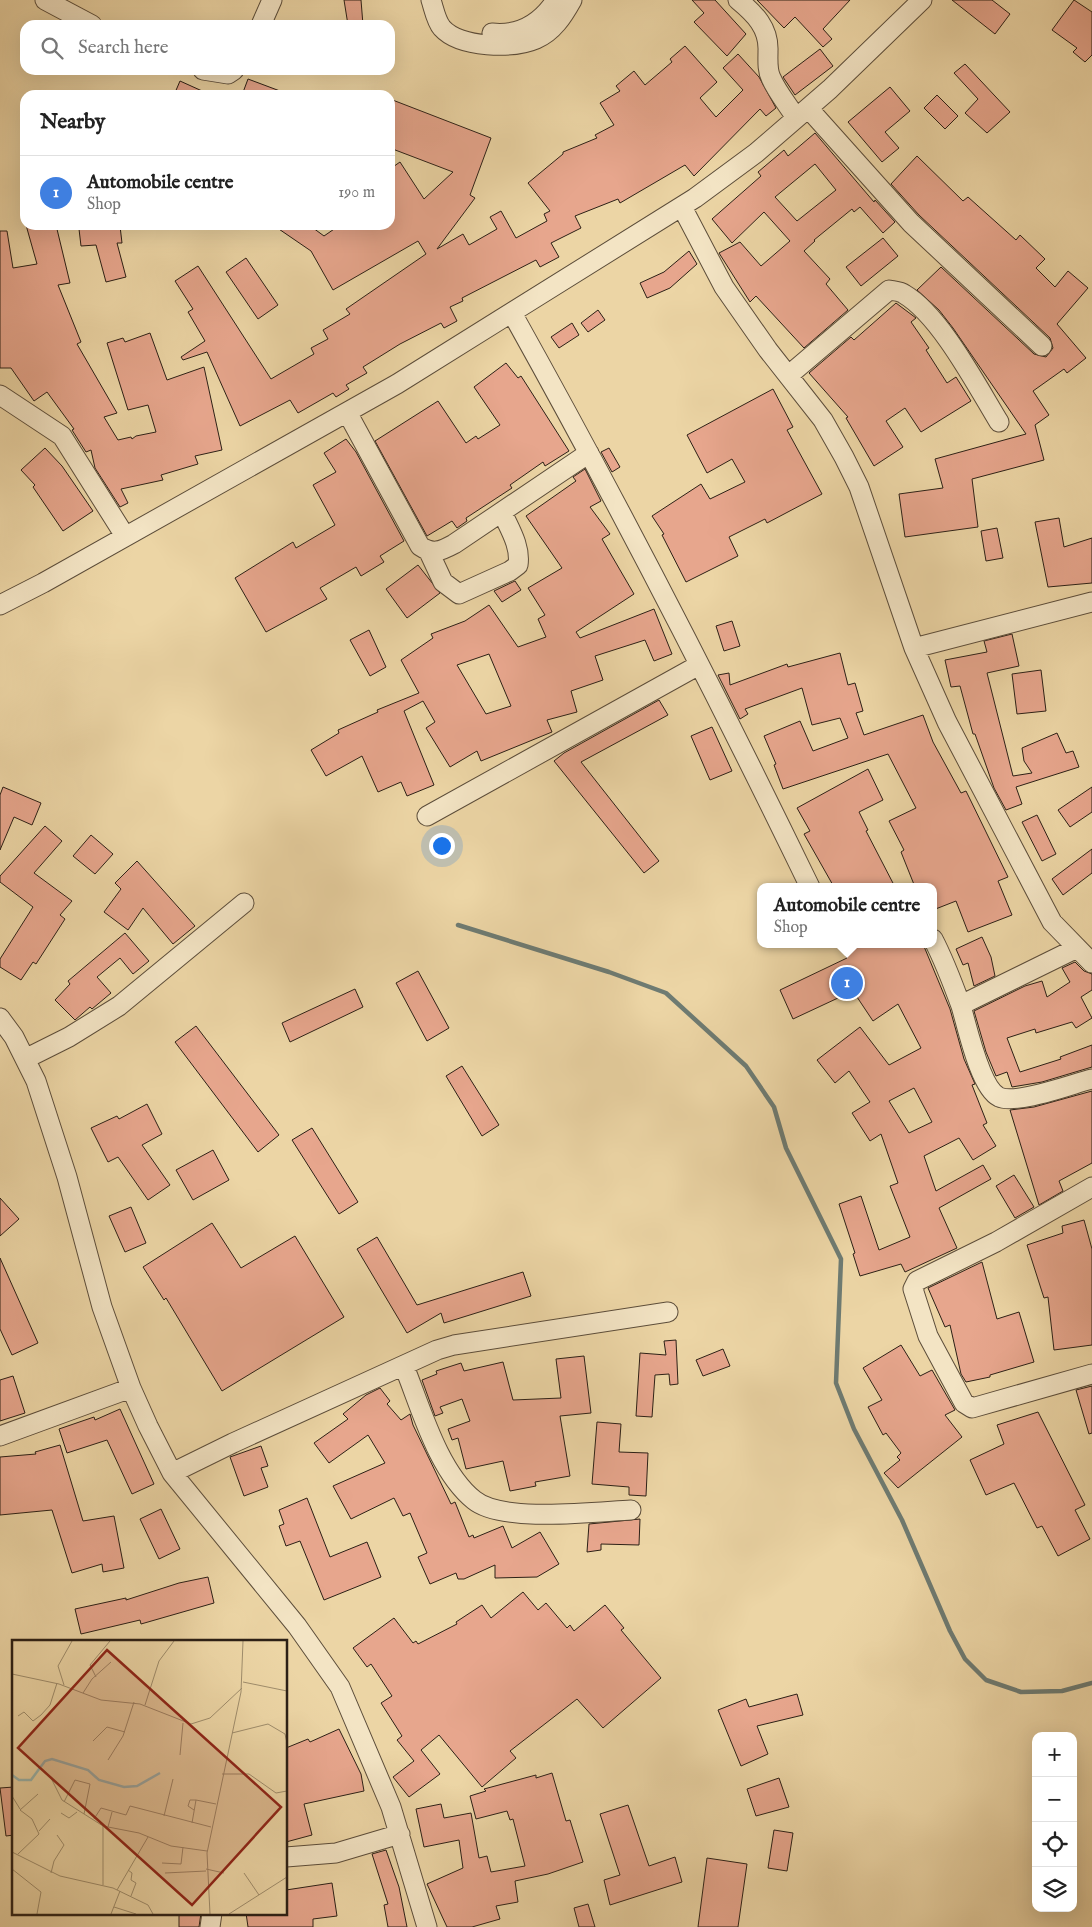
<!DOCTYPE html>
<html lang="en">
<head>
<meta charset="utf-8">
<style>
	body { margin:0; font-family:"IM FELL English",serif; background:#f2f2f2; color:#222 }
	.controls { position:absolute; right:15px; bottom:15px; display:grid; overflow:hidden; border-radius:10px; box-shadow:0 5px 20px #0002 }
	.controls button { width:45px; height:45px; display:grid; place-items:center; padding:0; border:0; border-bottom:1px solid #e0e0e0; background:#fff; color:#222; font:25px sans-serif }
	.you { position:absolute; left:441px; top:845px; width:18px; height:18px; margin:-12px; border:4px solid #fff; border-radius:50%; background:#1a73e8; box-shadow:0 0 0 8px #1a73e833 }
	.badge { display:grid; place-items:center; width:32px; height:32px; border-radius:50%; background:#8f2418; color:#fff; font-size:16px; font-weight:700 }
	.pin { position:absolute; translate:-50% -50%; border:2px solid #fff; box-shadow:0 1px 5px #0006 }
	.popup { position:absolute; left:757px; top:883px; width:180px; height:65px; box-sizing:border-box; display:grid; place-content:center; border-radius:10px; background:#fff; filter:drop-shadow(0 1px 4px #0005); font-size:16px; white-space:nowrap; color:#767676 }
	.popup b { font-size:19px; color:#222 }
	.popup::after { content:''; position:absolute; left:50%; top:100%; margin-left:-10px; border:10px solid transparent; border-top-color:#fff }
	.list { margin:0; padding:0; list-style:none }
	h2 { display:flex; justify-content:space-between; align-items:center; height:65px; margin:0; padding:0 20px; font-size:21px }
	h2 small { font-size:16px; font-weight:400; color:#767676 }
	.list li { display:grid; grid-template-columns:32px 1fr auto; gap:15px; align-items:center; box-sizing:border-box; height:75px; padding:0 20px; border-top:1px solid #e0e0e0 }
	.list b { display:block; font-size:19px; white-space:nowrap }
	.list p { margin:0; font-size:16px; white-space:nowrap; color:#767676 }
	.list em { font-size:16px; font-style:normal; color:#767676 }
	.icon { flex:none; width:28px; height:28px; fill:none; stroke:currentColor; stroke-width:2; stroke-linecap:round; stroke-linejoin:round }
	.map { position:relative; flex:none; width:1092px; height:1927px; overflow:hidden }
	.search { position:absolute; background:#fff; box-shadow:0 5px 20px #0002; left:20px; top:20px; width:375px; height:55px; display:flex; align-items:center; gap:12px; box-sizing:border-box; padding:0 18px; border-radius:15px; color:#767676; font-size:19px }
	.panel { position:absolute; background:#fff; box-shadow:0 5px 20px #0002; left:20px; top:90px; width:375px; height:140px; border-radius:15px }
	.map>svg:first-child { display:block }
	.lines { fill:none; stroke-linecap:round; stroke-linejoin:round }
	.stream { stroke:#6e7b72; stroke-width:4.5 }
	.building { fill:#e7a68d; stroke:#2c2016; fill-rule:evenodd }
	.minor-casing { stroke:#5c4d3a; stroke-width:21 }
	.minor { stroke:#f3e4c4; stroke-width:19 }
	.inset-river { fill:none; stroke:#9ab7af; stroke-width:2.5 }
	.inset-road { fill:none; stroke:#9f8d6c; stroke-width:1 }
	.view { fill:#8f2418; fill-opacity:0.15; stroke:#8f2418; stroke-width:2.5 }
	.inset-edge { fill:none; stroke:#2c2016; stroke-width:2.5 }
</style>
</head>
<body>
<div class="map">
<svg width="1092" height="1927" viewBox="0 0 1092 1927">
	<rect width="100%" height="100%" fill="#ecd5a5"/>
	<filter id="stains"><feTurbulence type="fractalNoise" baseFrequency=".004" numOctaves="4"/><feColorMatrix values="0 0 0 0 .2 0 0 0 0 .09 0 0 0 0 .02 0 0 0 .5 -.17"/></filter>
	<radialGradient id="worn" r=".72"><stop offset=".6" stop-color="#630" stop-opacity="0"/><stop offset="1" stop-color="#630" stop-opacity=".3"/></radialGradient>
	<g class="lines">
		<path class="stream" d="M458 925 609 972 666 993 746 1066 774 1107 786 1148 841 1259 836 1383 854 1429 902 1520 950 1631 965 1659 986 1680 1021 1692 1062 1691 1092 1683"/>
	</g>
	<path class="building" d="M344 0H361L363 25H348Z
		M692 0H715L746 34 727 56 694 22 704 13Z
		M757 0H850L823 29 832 39 823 47 795 17 784 28Z
		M952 0H992L1010 14 995 34Z
		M1074 0 1092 12V55L1085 62 1073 52 1077 48 1052 30Z
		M685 46 717 82 700 98 716 117 743 90 723 68 738 54 759 77 776 108 766 116 760 109 694 176 685 165 620 203 618 199 575 216 581 228 551 243 559 257 540 267 536 260 462 298 463 301 450 307 457 321 444 328 441 323 400 344 363 367 367 373 346 385 349 389 336 397 333 393 298 413 290 400 240 426 207 352 183 360 181 357 205 341 188 312 193 309 175 281 198 266 271 379 314 354 311 348 328 339 323 330 350 314 346 309 426 254 418 241 333 290 311 251 273 225H309L324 236 340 225H390V169L400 162 424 199 453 172 390 148V99L491 138 470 195 475 198 437 249 463 234 469 245 497 229 490 217 501 211 516 238 547 221 544 214 550 211 528 183 563 154V152L597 138 595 135 614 125 600 103 620 91 616 86 634 71 645 85 672 62 670 59Z
		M820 49 833 66 795 95 783 77Z
		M965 64 1010 112 987 133 965 113 978 99 954 73Z
		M248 79 288 94V95H242Z
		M180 81 211 95H174Z
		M890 87 910 111 885 132 899 148 882 162 848 122Z
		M937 95 958 116 945 129 924 108Z
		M815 133 874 202 875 200 895 222 883 233 860 207 854 212 852 209 814 240 815 241 804 251 830 279 826 284 848 310 804 348 756 296 750 302 719 253 740 242 761 266 790 241 764 212 732 243 712 219 761 176 758 172 784 150 788 156ZM815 164 836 190 797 221 775 197Z
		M917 156 963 201 968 197 1016 240 1020 235 1045 259 1036 268 1055 287 1068 271 1088 288 1057 324 1086 358 1067 373 1064 369 1033 391 1049 415 1035 425 1044 460 972 479 978 527 905 537 899 494 943 488 935 459 1026 434 953 328 939 310 917 290 941 267 1034 354 1046 357 1053 348 1050 338 919 215 891 184Z
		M26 225H56L70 283 58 285 81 342 77 344 117 413 104 417 118 440 131 437 132 439 136 436 156 432 148 405 128 410 107 343 123 338 125 342 150 333 167 380 204 367 222 450 195 456 198 464 161 475 163 480 121 489 128 503 120 507 95 468 91 450 86 452 72 430 74 429 47 392 34 401 11 368H0V231H7L13 268 37 264Z
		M120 226 122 243H117L126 277 106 282 96 245 81 246 79 229Z
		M883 238 898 256 861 286 846 267Z
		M689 251 697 264 670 288 647 298 640 283 664 272Z
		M246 258 278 305 258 319 226 272Z
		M896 303 916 318 911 322 929 348 926 350 947 383 956 377 971 401 921 432 905 408 886 421 903 447 874 466 846 418 848 417 809 373 851 337 854 340Z
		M598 310 605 320 588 332 581 323Z
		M572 323 579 335 559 348 551 337Z
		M506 363 518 378 521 376 569 451 545 466 543 462 510 485 512 488 466 518 467 521 457 528 452 521 427 536 375 441 438 401 466 443 476 436 478 439 500 425 474 387Z
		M773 389 793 427 787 430 822 494 767 523 765 519 729 537 738 556 686 582 662 535 664 534 652 516 701 484 710 499 745 482 732 459 707 473 687 435Z
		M346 439 356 452 404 541 380 556 384 562 361 576 356 567 320 588 327 599 266 632 235 578 293 542 296 548 335 525 313 485 336 472 324 453Z
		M45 448 62 466 93 511 63 531 33 487 35 485 21 470Z
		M609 448 620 467 612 472 601 452Z
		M585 469 601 501 590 507 610 534 602 539 634 594 576 632 580 638 654 609 672 654 654 661 645 640 595 656 603 680 571 691 577 712 547 720 552 732 481 761 477 751 450 767 426 728 435 722 423 701 404 711 434 785 407 796 401 782 378 792 362 756 326 776 311 750 339 733 338 730 378 712 377 710 419 693 401 660 433 638 431 634 465 621 489 605 518 647 546 637 538 619 545 615 528 588 562 568 526 516 576 481 573 477ZM489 654 511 706 486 714 457 665Z
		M1059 518 1064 547 1092 538V583L1048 587 1035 522Z
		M997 528 1003 558 986 561 981 531Z
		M418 565 440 593 407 618 386 589Z
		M515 581 521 590 502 602 494 591Z
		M732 621 740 646 724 651 716 626Z
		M369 630 386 667 370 676 350 640Z
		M1012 634 1019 666 987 673 1013 776 1032 773 1024 761 1022 748 1057 733 1066 753 1073 751 1079 767 1016 787 1022 804 1006 810 994 788 975 734H973L960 686 951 687 945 660 987 652 984 641Z
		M840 653 848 685 855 683 863 711 856 713 864 735 923 715 933 742 961 793 966 791 1008 877 998 881 1012 915 968 932 956 901 933 910V887H915L901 852 904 850 889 821 916 808 888 754 783 789 774 765 776 764 764 736 800 721 813 751 848 738 840 718 812 725 802 688 745 709 748 714 740 719 718 675 729 673 730 685 787 664 788 667Z
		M1041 670 1046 711 1017 714 1012 674Z
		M659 700 668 715 581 762 659 861 644 873 554 761 564 753Z
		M712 727 732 771 710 780 691 736Z
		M868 769 883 800 859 812 868 830 866 831 895 887H834L804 834 810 831 797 808Z
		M3 787 41 803 32 825 14 817 0 850V795Z
		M1092 787V812L1070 827 1058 810Z
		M1037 815 1056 854 1042 861 1022 822Z
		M45 826 62 841 34 873 72 901 60 915 65 919 36 964 33 962 21 980 0 967V959L33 907 0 882V876Z
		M91 835 113 854 95 874 73 856Z
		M1092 849V873L1063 895 1052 879Z
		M137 861 195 926 173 944 143 908 128 930 104 912 121 889 115 883Z
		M125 933 149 961 133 974 120 958 97 977 111 993 92 1009 90 1007 75 1020 55 1000 70 984 68 981Z
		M982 937 991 957 995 976 974 986 968 963 963 965 956 949Z
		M839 944H923L950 1009 964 1059 975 1084 972 1085 987 1123 983 1125 996 1146 973 1160 959 1138 924 1156 936 1191 983 1165 991 1179 939 1208 957 1248 905 1272 901 1264 860 1276 853 1254 855 1253 839 1204 861 1196 879 1250 910 1237 890 1186 898 1183 881 1134 870 1141 852 1113 870 1102 849 1071 835 1083 817 1060 860 1027 889 1065 921 1048 898 1004 873 1021 853 991 793 1019 780 990 847 958ZM914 1088 932 1122 909 1133 889 1101Z
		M1075 962 1084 971 1092 974V990L1081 997 1092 1018 1076 1028 1072 1022 1036 1033 1035 1029 1007 1038 1020 1072 1061 1059 1060 1057 1092 1045V1067L1042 1082 1012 1087 1007 1072 996 1076 986 1052 974 1011 1025 986 1042 981 1047 997 1070 982 1062 968Z
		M418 971 449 1028 427 1041 396 983Z
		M355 989 363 1007 290 1042 282 1023Z
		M196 1026 279 1135 258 1152 175 1042Z
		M462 1066 499 1125 482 1136 446 1076Z
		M1092 1091V1163L1059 1181 1063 1191 1039 1205 1010 1110 1034 1107Z
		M147 1104 162 1134 142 1145 170 1185 148 1200 118 1157 108 1162 91 1128 117 1116 119 1119Z
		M312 1128 358 1202 339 1214 292 1140Z
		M213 1150 229 1180 193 1200 176 1170Z
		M1014 1175 1034 1207 1015 1218 996 1186Z
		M0 1198 19 1219 0 1236Z
		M131 1207 146 1243 125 1252 109 1216Z
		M1084 1220 1092 1249V1345L1054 1350 1048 1297 1044 1298 1027 1245 1063 1233 1062 1226Z
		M212 1223 241 1268 295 1236 344 1317 222 1391 166 1298 164 1300 143 1267Z
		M377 1237 417 1305 523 1272 531 1296 444 1323 441 1313 407 1333 357 1249Z
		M0 1258 38 1343 12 1355 0 1329Z
		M982 1262 997 1319 1019 1312 1034 1362 990 1375V1377L966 1382 961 1374 950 1325 945 1327 928 1288Z
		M676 1340 678 1384 670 1385 669 1374 655 1375 652 1417 636 1416 640 1353 666 1355 664 1341Z
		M901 1345 920 1376 932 1370 955 1410 945 1415 962 1437 898 1488 884 1473 900 1460 897 1457 901 1453 886 1433 883 1435 868 1407 882 1400 863 1368Z
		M723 1349 730 1366 703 1376 696 1360Z
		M584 1356 591 1413 560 1416 570 1476 535 1482 536 1486 510 1491 503 1461 466 1469 458 1438 452 1440 448 1429 470 1421 462 1399 440 1407 443 1413 435 1416 422 1380 437 1374 436 1371 461 1363 464 1371 503 1362 513 1400 561 1398 556 1359Z
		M13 1376 25 1413 0 1421V1380Z
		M1092 1386V1433L1089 1434 1076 1390Z
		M380 1388 390 1401 387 1404 401 1420 410 1414 413 1425 451 1504 455 1502 469 1537 473 1535 474 1538 503 1526 512 1548 540 1532 559 1564 537 1577 495 1578V1565L464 1579H458L456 1573 430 1584 418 1557 427 1553 410 1513 403 1516 394 1498 351 1519 333 1486 385 1463 368 1435 329 1463 314 1443 348 1419 343 1414 366 1395Z
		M120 1409 154 1484 132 1494 107 1440 67 1453 59 1429 94 1417 95 1420Z
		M1038 1412 1085 1505 1075 1510 1090 1539 1058 1556 1042 1526 1037 1528 1014 1483 986 1495 970 1460 1004 1444 997 1425Z
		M597 1422 621 1424 619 1452 648 1453 646 1496 629 1495V1487L592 1484Z
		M60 1445 83 1521 114 1516 124 1568 103 1572 102 1564 72 1573 52 1510 0 1515V1457L36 1454 35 1452Z
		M261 1446 268 1466 261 1468 268 1487 244 1496 230 1457Z
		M307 1498 330 1557 367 1542 381 1577 324 1600 300 1541 286 1546 279 1526 284 1524 279 1510Z
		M161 1509 180 1549 159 1559 140 1519Z
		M640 1519 639 1545 601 1544V1550L587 1552 589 1524Z
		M208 1577 214 1603 141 1624 140 1620 81 1634 75 1609 126 1598V1600L179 1583Z
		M523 1592 538 1610 546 1603 567 1628 570 1625 574 1631 605 1605 624 1628 621 1630 661 1678 603 1728 577 1699 510 1751 516 1758 482 1787 439 1735 421 1750 440 1774 409 1797 393 1777 414 1761 397 1740 402 1736 381 1703 392 1696 371 1664 367 1667 353 1648 394 1618 413 1643 416 1641 418 1644 457 1624 456 1622 482 1605 491 1618Z
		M797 1694 803 1715 757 1726 768 1754 741 1766 718 1710 746 1699 749 1707Z
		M339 1729 361 1774 364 1791 304 1804 312 1835 286 1842V1748L308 1739 310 1742Z
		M552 1773 566 1821 570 1820 583 1862 548 1874 515 1881 518 1902 496 1906 500 1919 472 1927H447L427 1884 463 1868 459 1840 424 1847 416 1809 441 1804 444 1818 471 1813 479 1858 487 1856 491 1872 525 1866 513 1819 510 1820 507 1811 476 1819 470 1796 486 1791 484 1789 536 1775V1778Z
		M779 1778 789 1807 756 1816 747 1789Z
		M14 1787V1835L6 1836 0 1788Z
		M628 1805 649 1866 675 1857 682 1882 610 1905 604 1880 620 1875 600 1814Z
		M774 1830 793 1833 787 1871 768 1868Z
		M386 1850 399 1887 407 1927H388L384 1905 388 1904 372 1854Z
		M707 1858 747 1864 738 1927H698Z
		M332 1883 337 1916 313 1919V1927H248L246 1913H286V1890Z
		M588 1904 595 1927H579L574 1908Z
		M179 1913H201L199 1927H179Z"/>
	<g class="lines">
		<defs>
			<path id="minor" d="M45 0 92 25
				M431 0C434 9 436 21 442 28 460 48 513 49 536 39 553 32 563 16 572 0
				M738 0C755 14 769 28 768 51 768 60 767 70 771 78 777 92 788 105 796 118
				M261 25 272 0
				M492 33C520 36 541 23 556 0
				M203 70 228 74 234 70
				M808 108 911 223 1042 346
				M682 207 724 287 768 350 823 420 844 457 859 487 914 648 947 722 1052 922 1092 963
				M512 313C617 501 716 693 810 887
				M789 375 889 290C894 291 900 291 904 294 940 315 977 386 999 422
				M0 395 62 436 125 536
				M347 412 420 546C433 555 441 551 454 544L589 453
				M429 552 443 582 459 594 510 571 518 565C521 546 509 528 502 512
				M0 605 43 583 397 384 695 198 756 153 830 89 922 0
				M914 648 1092 602
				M427 816 699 665
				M933 939C944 960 953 984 961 1006 967 1026 980 1088 999 1097 1017 1105 1072 1084 1092 1079
				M961 1005 1077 948
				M0 1018 14 1037 36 1081 67 1177 102 1307 131 1388 148 1426 172 1473 297 1626 340 1687 391 1807 427 1927
				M25 1059 69 1037 119 1006 244 903
				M1092 1187 996 1242 917 1281 913 1289 928 1336 964 1403 972 1408 1092 1374
				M404 1366C421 1408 438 1471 474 1500 502 1523 594 1512 631 1510
				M0 1436 131 1388
				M172 1473 233 1443 437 1350 454 1345 668 1312
				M286 1857 336 1853 400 1834
				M210 1927 212 1913"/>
		</defs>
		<use href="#minor" class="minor-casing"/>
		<use href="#minor" class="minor"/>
	</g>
	<g transform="translate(12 1640)">
		<rect width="275" height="275" fill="#ecd5a5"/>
		<path class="inset-river" d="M0 135 7 140H19L33 121 40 119 76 130 87 140 112 147 125 146 148 133"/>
		<path class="inset-road" d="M0 34 47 44 89 60 128 64 179 84 198 78 230 48M84 37 78 25 98 1M231 42 275 51M52 45 46 26 60 1M71 53 80 39 99 22M133 65 147 21 162 1M6 76 12 72 21 81 29 75 38 65 45 43M220 93 256 84 273 94 275 103M81 101 95 87 113 92M168 115 171 83M96 120 111 96 122 62M210 134H237L264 153 275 151M39 138 50 160 91 186 127 193 159 206 195 211M0 156 8 169M52 162 63 140 78 144 72 174M182 170 176 166 178 160H184M49 173 57 178 65 172M152 176 161 139M82 179 89 168 114 175 118 166 199 187M180 183 184 160 204 164M96 187 100 172M27 191 38 179M0 212 48 236 101 248 136 265 141 274M6 214 27 194 20 179 8 170 26 154M150 223 169 224 171 207M0 229 29 252 25 274M194 229 212 233M116 230 120 233 119 240 124 243 119 256M39 233 42 221 52 205 45 195M153 233 194 231M232 233 247 255M91 245V186M105 250 136 197M102 267 124 274M99 274 108 251M198 274 195 213 229 52 231 1M217 274 275 237"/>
		<path class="view" d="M95 10 269 167 180 265 6 108Z"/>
		<rect width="275" height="275" class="inset-edge"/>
	</g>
	<rect width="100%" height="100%" filter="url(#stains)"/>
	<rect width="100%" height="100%" fill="url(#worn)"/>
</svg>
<div class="controls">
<button>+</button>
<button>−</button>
<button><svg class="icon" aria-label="locate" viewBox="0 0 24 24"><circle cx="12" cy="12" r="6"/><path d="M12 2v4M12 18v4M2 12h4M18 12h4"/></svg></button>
<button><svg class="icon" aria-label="layers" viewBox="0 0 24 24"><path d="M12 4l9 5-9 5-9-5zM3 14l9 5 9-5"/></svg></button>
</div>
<div class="you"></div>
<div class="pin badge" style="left:847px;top:983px;background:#3f7fe0">1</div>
<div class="popup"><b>Automobile centre</b>Shop</div>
<div class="search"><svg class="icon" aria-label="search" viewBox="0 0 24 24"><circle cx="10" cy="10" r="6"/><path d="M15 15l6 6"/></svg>Search here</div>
<section class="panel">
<h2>Nearby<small></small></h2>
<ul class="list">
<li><span class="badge" style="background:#3f7fe0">1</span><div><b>Automobile centre</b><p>Shop</p></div><em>190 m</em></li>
</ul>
</section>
</div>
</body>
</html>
